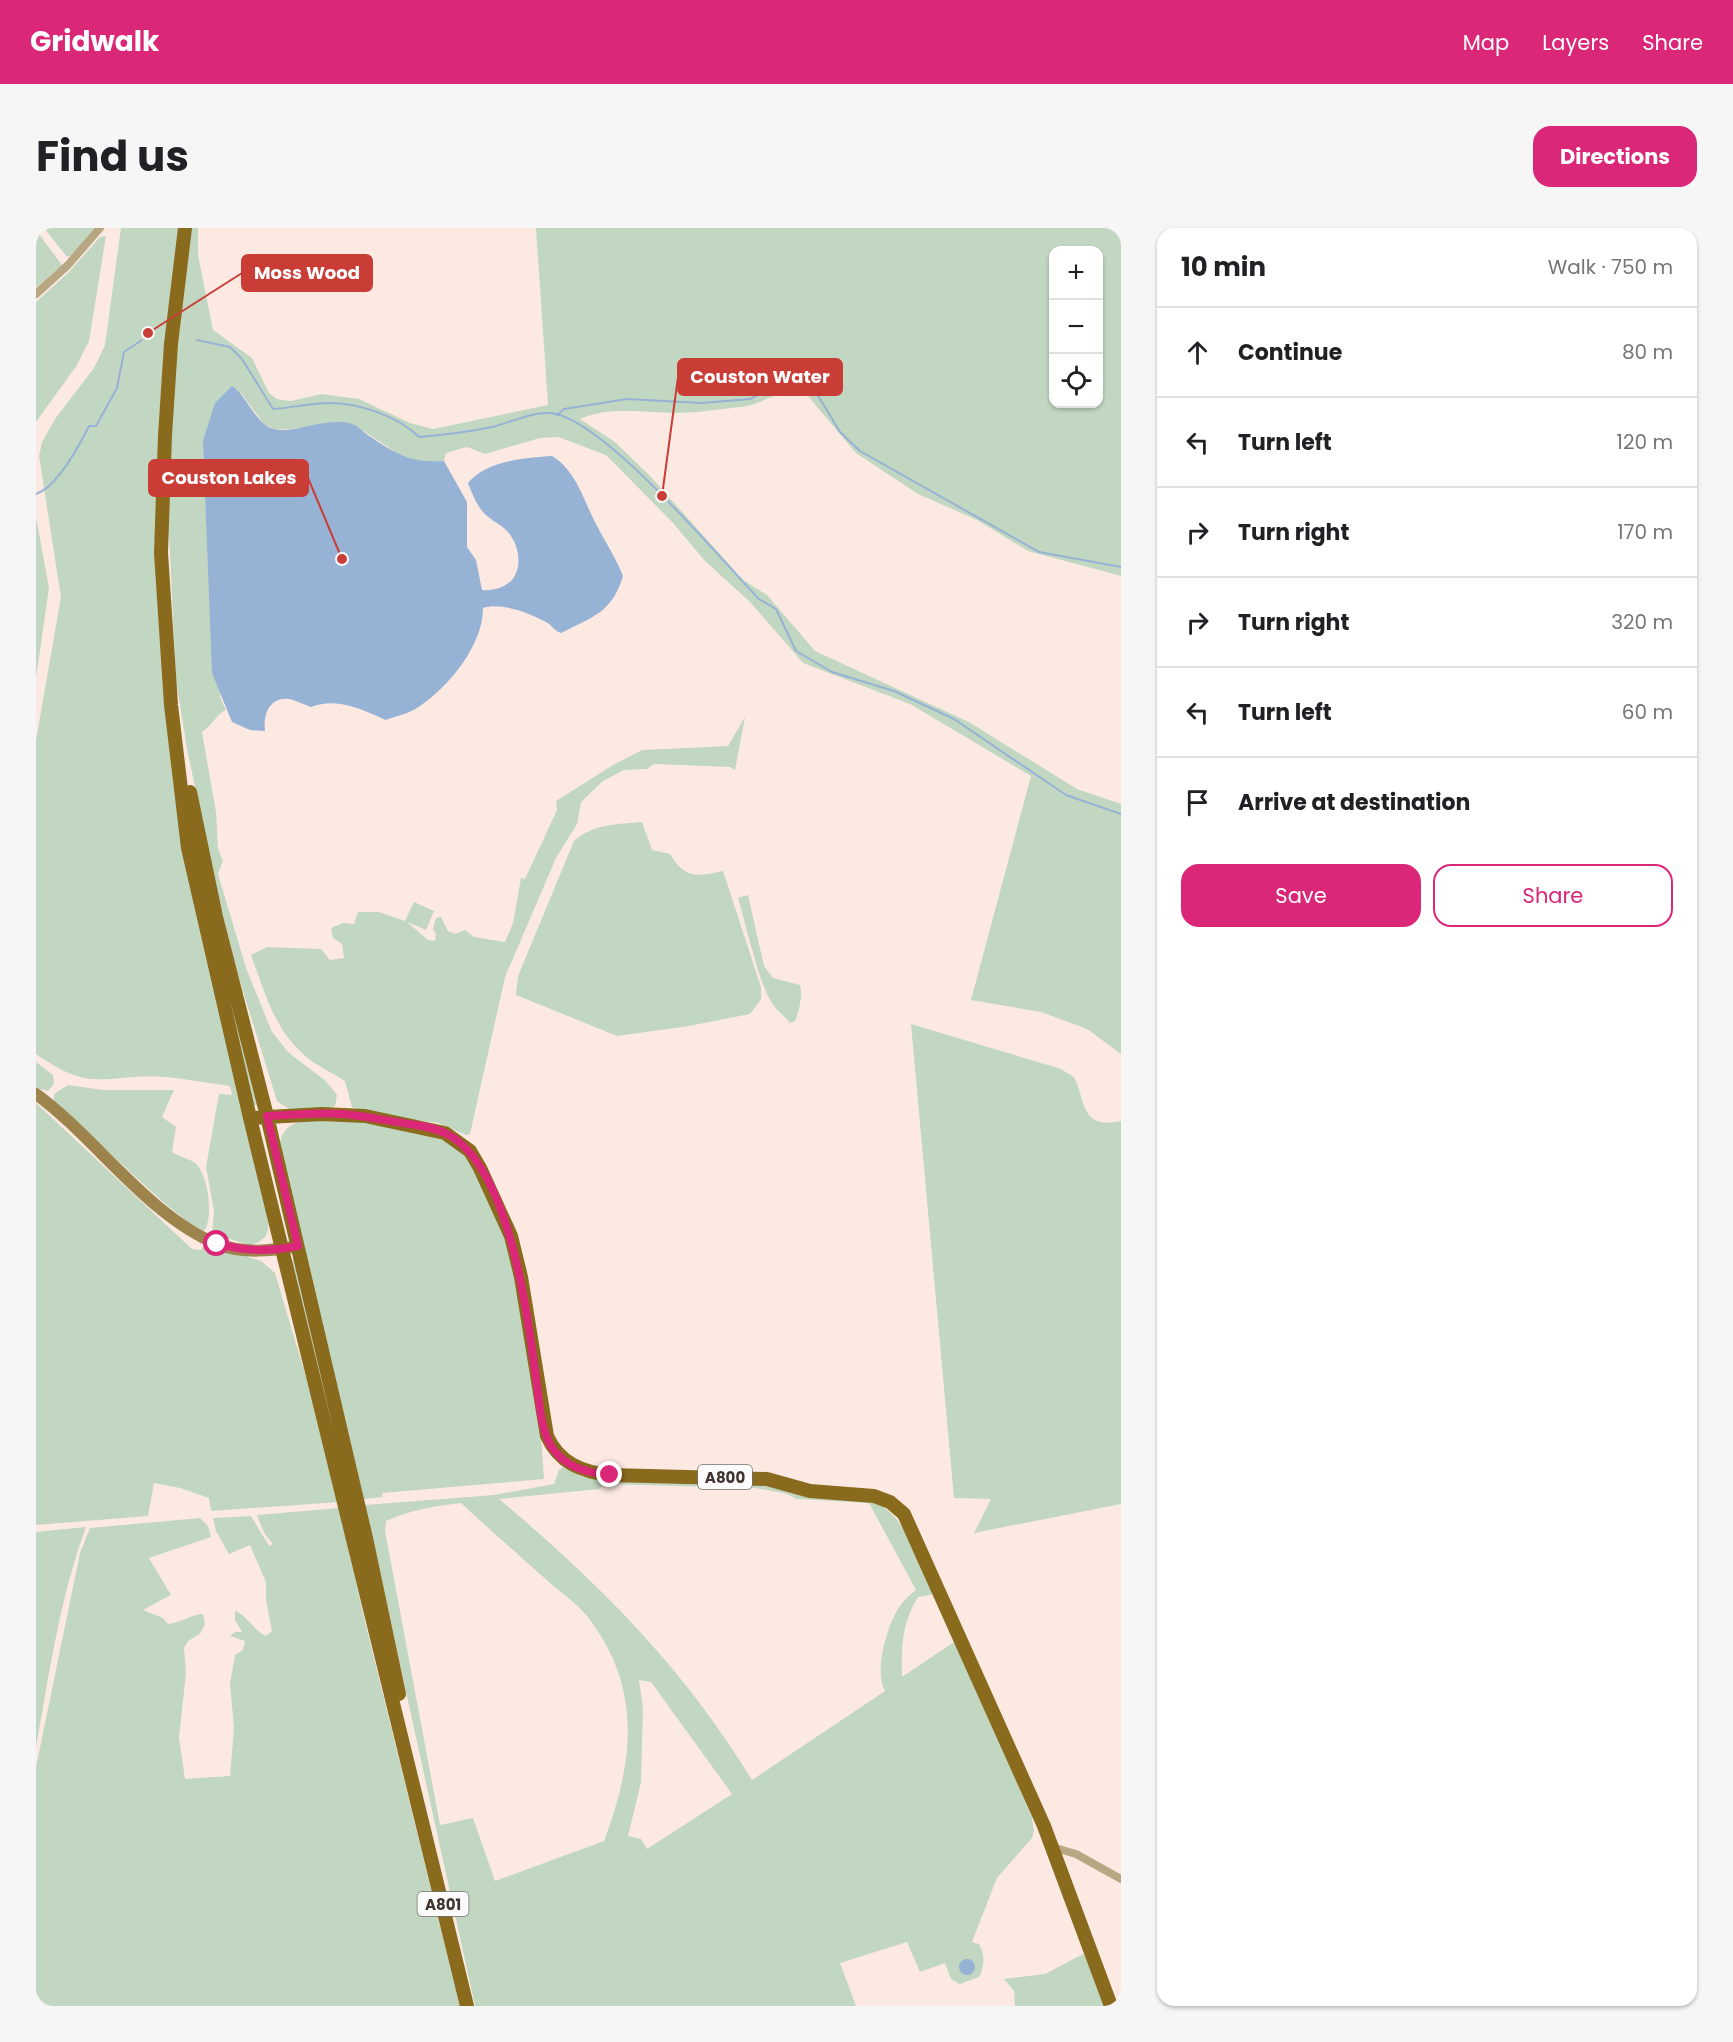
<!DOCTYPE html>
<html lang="en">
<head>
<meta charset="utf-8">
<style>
	body { margin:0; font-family:Poppins,sans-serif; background:#f6f6f6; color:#202124 }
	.controls { position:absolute; right:18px; top:18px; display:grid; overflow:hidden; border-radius:12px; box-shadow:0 2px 4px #0004 }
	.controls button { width:54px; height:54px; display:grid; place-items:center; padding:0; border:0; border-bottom:2px solid #e0e0e0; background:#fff; color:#202124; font:30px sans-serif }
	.stop { position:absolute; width:18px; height:18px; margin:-14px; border:4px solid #db2777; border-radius:50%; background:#fff }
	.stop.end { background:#db2777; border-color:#fff; box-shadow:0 2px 6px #0008 }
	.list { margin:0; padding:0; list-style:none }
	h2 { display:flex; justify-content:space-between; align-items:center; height:78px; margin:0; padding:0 24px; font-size:26px }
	h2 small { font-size:20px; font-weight:400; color:#757577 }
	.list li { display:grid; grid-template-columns:39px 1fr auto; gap:18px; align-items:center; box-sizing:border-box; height:90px; padding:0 24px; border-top:2px solid #e0e0e0 }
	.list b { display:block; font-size:22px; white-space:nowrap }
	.list em { font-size:20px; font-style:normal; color:#757577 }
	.actions { display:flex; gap:12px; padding:18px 24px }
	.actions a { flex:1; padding:14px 0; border:2px solid #db2777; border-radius:18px; text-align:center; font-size:21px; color:#db2777 }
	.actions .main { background:#db2777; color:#fff }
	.icon { flex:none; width:33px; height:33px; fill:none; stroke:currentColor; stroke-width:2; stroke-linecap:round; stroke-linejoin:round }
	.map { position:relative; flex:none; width:1085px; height:1778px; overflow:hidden; border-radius:18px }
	header { display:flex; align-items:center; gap:36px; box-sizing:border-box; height:84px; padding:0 30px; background:#db2777; color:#fff }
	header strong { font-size:28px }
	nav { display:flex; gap:33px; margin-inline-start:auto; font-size:21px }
	.intro { display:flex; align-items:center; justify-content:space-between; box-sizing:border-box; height:144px; padding:0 36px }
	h1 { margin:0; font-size:42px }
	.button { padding:15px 27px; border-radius:18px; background:#db2777; color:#fff; font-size:21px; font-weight:700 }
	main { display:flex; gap:36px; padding:0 36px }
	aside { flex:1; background:#fff; border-radius:18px; box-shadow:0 2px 4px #0004 }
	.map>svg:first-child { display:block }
	.green { fill:#c2d7c2; fill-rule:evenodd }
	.water { fill:#96b2d4 }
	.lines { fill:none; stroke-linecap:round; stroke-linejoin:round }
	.stream { stroke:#96b2d4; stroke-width:2 }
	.minor { stroke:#b8a783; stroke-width:8 }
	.secondary { stroke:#9d844c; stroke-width:12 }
	.primary { stroke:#8a6a1c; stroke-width:14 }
	.route { stroke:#db2777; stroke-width:8 }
	.labels { text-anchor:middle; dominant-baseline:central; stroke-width:5; stroke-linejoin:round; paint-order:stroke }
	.shield { fill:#fbfbfb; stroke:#77706c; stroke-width:1.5 }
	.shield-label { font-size:15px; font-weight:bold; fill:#3f342e }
	.leader { fill:none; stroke:#ca3c36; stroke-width:2 }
	.callout-dot { fill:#ca3c36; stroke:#fbfbfb; stroke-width:2 }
	.callout { fill:#ca3c36; stroke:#ca3c36; stroke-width:2 }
	.callout-label { font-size:18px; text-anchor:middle; font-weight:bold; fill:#fff }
</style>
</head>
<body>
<header>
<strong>Gridwalk</strong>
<nav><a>Map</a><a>Layers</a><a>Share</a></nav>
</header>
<div class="intro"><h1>Find us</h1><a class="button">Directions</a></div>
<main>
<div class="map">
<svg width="1085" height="1778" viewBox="0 0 1085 1778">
	<rect width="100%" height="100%" fill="#fceae2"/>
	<path class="green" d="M8 0H60L36 27 31 29Z
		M85 0H143L129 115 123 191 121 281 127 454 232 993C234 1007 227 1014 214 1017L176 1006 178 983 170 939 183 866 196 867 194 858C172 855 150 851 129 849 68 845 58 867 0 826V512L25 369 3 228 6 214 19 191 58 140 69 117Z
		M155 0H162V27L177 102 216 130 233 165 241 171 255 173 286 166 323 171 374 195 397 201 512 177 500 0H1085V348L992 323 941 292 882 266 820 225 771 167C747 156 728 177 705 179 683 181 662 185 640 185 608 185 574 178 544 191L579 214 615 249 707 352 731 367 779 423 933 494 1041 561 1085 576V826L1051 801 1005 784 935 772 995 548 874 476 767 435 714 374 669 333 637 295 570 227 522 209 504 210 449 226 431 219 410 225 408 233 384 235 364 227 317 196 239 202 228 196 205 165 184 469 190 482C182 485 175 498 166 504L180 584 182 621 187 633 182 646 210 740 236 804 253 825 290 853 301 867 299 878 294 880 253 881 241 873 192 715 151 521 140 452 133 305 134 210 137 158ZM1017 22H1062V176H1017Z
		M0 2 26 37 0 60Z
		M70 8 53 113 41 137 0 194V74L33 44 64 9Z
		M0 289 13 360 0 450Z
		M709 489 699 542 694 539 618 536 611 541 588 542 567 553 545 574 541 596 520 630 469 749 434 906 430 907 402 895 337 886 316 879 309 853C298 845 284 840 273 831 238 803 230 767 215 727L231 719 285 721 294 732 308 730 306 716 297 710 295 700 307 695 318 696 322 684H343L369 693 378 674 398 683 390 702 371 694 392 712 399 713 400 706 397 701 400 690 405 689 412 703 419 706 429 702 438 709 469 714 477 695 485 650 489 651 521 582 520 573 577 537 606 522 692 518Z
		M606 594 616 622 634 626C649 651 661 649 687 643L725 759V771L714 786 653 798 581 808 480 767 482 748 538 613C556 596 583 596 606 594Z
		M167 647 223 879 216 876Z
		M712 667 728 738 737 750 764 757C767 766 763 784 759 793L754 795C749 788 742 784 738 778 723 758 710 696 702 670Z
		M875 796 1025 841 1038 849C1050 873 1044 902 1085 893V1276L938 1305 955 1271 918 1270Z
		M0 834 17 847 18 856 12 863 0 860Z
		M32 857 67 862H138L126 889 140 899 136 924C144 930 156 930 162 938 172 951 178 989 168 1003L152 994 128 975 18 874V866Z
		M0 875 156 1021 165 1022 169 1015 225 1033 239 1045 278 1176 304 1274 175 1283 173 1270 144 1260 118 1255 112 1288 0 1297Z
		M304 890 400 907 426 923 437 937 472 1017 481 1055 505 1208 508 1251 346 1265 347 1269 328 1271 244 918C245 888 281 891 304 890Z
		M254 1030 260 1034 328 1319H325Z
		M528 1239 544 1248 558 1251 723 1255 840 1274C873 1293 883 1333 898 1366L882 1369C866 1394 865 1420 866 1449L921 1412 996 1590 998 1603 996 1610 961 1650 936 1714 943 1716C949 1728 949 1737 943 1749L924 1756 915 1751 909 1735 884 1744 871 1714 804 1735 820 1778H439L329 1277 458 1267 518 1256 523 1242ZM569 1256 719 1260 748 1265 761 1271 833 1275 880 1362C875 1366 870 1370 866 1375 852 1393 837 1443 849 1463L716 1552C648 1440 563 1355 463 1271L563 1261ZM425 1275C454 1302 484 1328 514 1355 526 1365 541 1376 551 1388 607 1460 598 1533 568 1613L459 1653 437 1590 404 1597 349 1303 350 1293C374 1282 399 1278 425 1275ZM603 1452 615 1454 696 1566 611 1621 605 1611 592 1608 605 1554 607 1480Z
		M303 1280 330 1398 424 1778H0V1539L44 1325 54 1300 164 1290 172 1298 175 1309 113 1330 135 1367 107 1382 127 1390 132 1396C144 1395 156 1386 167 1386L169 1396 164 1406 152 1413 148 1420 150 1445 143 1510 149 1551 194 1548 198 1500 194 1456 199 1427 207 1422 209 1413 194 1408 199 1404H206L199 1392V1383C213 1389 216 1401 230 1408L236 1403 230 1372V1354L214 1317 193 1326 180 1303 177 1290 215 1288 233 1318 237 1316 228 1305 221 1287Z
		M50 1299C24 1370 13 1446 0 1520V1304Z
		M1049 1725 1070 1778H979L978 1763 968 1751 1009 1746Z"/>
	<path class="water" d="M196 158C212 169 219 195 237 201 255 207 292 188 316 196 323 198 328 205 335 209 361 227 376 235 408 233L431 274V319L440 332 446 362C457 363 468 360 476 352 488 337 482 313 469 301 462 295 453 291 447 284 440 276 436 265 432 255 451 232 489 230 516 228 541 243 548 274 561 298 570 315 580 330 587 348 576 385 556 389 525 405 517 402 516 397 510 394 493 385 465 374 447 380 447 418 412 460 381 480 372 486 360 488 350 492 325 481 301 469 275 479 268 477 260 472 253 471 233 469 227 487 229 503L214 502 196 494 176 445 167 213 179 175Z
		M923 1739a8 8 0 1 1 16 0a8 8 0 1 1-16 0Z"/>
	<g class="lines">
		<path class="stream" d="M161 112 194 119 206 131 237 181C255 180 275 175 293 175 323 175 362 188 383 209 407 207 432 204 456 199 474 195 494 184 513 185 565 187 684 331 723 371L740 381 760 423 796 444 858 463 918 491 1030 567 1085 586
			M521 187 528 181 591 171 665 175 714 171 753 151H772L804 204 824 223 1003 324 1085 339
			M0 266C21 259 43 218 53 198H60L81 160 88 124 106 112"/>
		<path class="minor" d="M0 66 32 37 64 0
			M1016 1619 1040 1626 1085 1651"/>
		<path class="secondary" d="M0 866C59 909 112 988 181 1016 208 1026 235 1023 262 1018"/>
		<path class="primary" d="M149 0 135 116 129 207 125 325 135 477 152 620 214 890 431 1778
			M154 564 180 689 231 888 330 1310 363 1466
			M214 890 286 886 329 888 409 905 434 923 444 940 475 1008 485 1049 511 1208C523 1235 546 1244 574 1247L731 1251 774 1263 838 1268 854 1274 868 1286 1008 1598 1075 1778"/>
	</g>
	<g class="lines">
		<path class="route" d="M181 1016C212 1023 230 1024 262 1018L231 888C257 887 283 884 308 886 328 888 348 892 367 895 381 897 398 899 411 906 472 937 491 1081 499 1143 503 1166 503 1197 515 1218 528 1239 551 1245 574 1247"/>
	</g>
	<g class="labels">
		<g class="shield">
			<rect x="662" y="1237" width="54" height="24" rx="4.5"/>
			<rect x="381.5" y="1664" width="51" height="24" rx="4.5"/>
		</g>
		<g class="shield-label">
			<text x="689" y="1249">A800</text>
			<text x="407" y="1676">A801</text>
		</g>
	</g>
	<path class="leader" d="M112 105L206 45M626 268L642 149M306 331L272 250"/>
	<g class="callout-dot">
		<circle cx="112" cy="105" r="6"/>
		<circle cx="626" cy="268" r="6"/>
		<circle cx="306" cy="331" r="6"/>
	</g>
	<g class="callout">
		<rect x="206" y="27" width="130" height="36" rx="6"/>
		<rect x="642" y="131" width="164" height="36" rx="6"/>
		<rect x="113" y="232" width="159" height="36" rx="6"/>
	</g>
	<g class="callout-label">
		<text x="271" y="51">Moss Wood</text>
		<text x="724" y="155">Couston Water</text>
		<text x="193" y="256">Couston Lakes</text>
	</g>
</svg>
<div class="controls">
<button>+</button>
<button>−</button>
<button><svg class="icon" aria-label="locate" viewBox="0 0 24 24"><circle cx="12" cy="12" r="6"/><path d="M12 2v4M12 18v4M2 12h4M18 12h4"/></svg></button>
</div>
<div class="stop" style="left:181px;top:1016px"></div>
<div class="stop end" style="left:574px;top:1247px"></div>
</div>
<aside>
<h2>10 min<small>Walk · 750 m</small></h2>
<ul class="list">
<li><svg class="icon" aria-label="ahead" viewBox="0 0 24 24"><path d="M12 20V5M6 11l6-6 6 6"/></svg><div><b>Continue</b></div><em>80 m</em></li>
<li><svg class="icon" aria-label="left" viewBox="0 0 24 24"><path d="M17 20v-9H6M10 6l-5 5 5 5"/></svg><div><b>Turn left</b></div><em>120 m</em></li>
<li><svg class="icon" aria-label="right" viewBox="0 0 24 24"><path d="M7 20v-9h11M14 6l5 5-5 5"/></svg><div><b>Turn right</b></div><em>170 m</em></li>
<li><svg class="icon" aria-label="right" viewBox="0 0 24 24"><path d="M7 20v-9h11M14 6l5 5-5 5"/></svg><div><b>Turn right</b></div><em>320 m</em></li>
<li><svg class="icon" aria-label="left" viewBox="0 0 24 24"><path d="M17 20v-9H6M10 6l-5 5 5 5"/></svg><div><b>Turn left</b></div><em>60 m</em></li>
<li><svg class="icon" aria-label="arrive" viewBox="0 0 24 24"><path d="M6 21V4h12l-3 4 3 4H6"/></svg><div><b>Arrive at destination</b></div></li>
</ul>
<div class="actions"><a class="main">Save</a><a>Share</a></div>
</aside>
</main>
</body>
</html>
